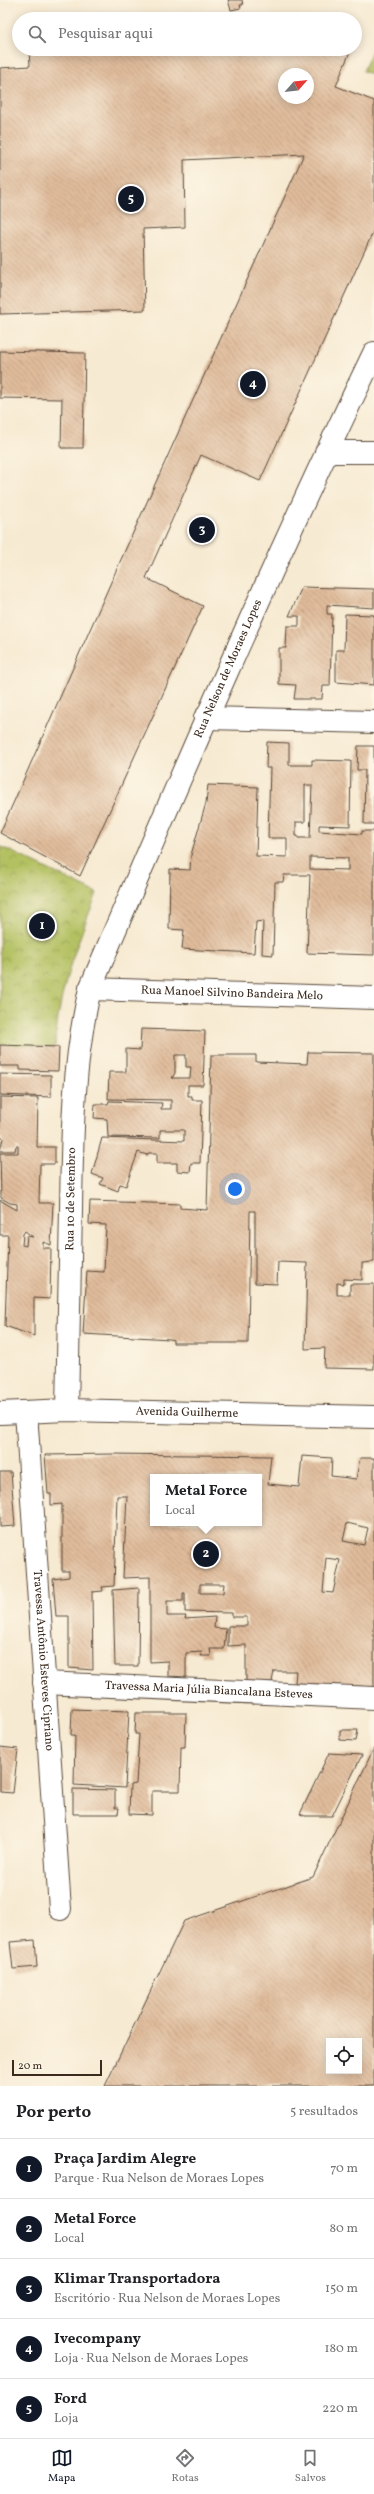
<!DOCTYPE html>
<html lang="pt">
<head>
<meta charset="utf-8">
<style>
	body { margin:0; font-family:Vollkorn,serif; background:#f2f2f2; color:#202124 }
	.controls { position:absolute; right:12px; bottom:12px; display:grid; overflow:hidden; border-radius:0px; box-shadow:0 2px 10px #0003 }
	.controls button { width:36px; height:36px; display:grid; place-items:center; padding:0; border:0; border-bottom:1px solid #e0e0e0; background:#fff; color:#202124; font:20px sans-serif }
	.compass { position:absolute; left:278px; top:68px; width:36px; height:36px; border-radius:50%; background:#fff; box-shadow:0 2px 10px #0003; rotate:63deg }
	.scale { position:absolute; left:12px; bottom:10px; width:90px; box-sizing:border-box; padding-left:4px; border:2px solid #3b2a1e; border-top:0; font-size:11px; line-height:14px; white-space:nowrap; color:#3b2a1e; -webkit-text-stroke:3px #fcf5e5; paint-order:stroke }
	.you { position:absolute; left:235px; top:1189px; width:14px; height:14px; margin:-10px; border:3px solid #fff; border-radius:50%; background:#1a73e8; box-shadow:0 0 0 6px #1a73e833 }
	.badge { display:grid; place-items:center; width:26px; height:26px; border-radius:50%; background:#111827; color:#fff; font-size:13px; font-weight:700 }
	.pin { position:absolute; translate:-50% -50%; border:2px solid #fff; box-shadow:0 1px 4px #0006 }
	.popup { position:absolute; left:150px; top:1474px; width:112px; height:52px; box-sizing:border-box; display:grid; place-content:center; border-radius:0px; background:#fff; filter:drop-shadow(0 1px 3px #0005); font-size:13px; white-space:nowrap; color:#757577 }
	.popup b { font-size:15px; color:#202124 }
	.popup::after { content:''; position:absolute; left:50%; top:100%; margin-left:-8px; border:8px solid transparent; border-top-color:#fff }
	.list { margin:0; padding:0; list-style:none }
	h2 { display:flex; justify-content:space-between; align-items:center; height:52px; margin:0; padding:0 16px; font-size:17px }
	h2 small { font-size:13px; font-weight:400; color:#757577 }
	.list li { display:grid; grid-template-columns:26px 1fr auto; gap:12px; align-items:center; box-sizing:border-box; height:60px; padding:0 16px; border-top:1px solid #e0e0e0 }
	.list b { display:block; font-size:15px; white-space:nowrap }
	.list p { margin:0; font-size:13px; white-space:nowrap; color:#757577 }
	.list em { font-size:13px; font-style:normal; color:#757577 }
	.icon { flex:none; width:22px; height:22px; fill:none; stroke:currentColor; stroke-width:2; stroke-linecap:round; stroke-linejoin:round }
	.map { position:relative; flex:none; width:374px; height:2086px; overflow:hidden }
	.search { position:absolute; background:#fff; box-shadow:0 2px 10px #0003; left:12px; right:12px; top:12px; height:44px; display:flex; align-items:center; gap:10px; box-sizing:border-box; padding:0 14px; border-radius:22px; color:#757577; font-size:15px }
	.sheet { height:352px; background:#fff }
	nav { display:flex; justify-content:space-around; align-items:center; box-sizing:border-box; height:56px; border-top:1px solid #e0e0e0; background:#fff; font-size:11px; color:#757577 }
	nav a { display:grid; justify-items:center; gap:2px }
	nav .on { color:#111827 }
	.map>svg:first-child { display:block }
	.park { fill:url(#park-crowns); stroke:#787640 }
	.building { fill:url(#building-back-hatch); fill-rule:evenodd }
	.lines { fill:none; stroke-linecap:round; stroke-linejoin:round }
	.minor-casing { stroke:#574739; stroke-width:24 }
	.minor { stroke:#fff; stroke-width:22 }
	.labels { text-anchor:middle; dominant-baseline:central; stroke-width:3; stroke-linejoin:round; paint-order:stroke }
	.street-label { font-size:12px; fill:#3b2a1e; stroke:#fcf5e5 }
</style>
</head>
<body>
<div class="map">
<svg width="374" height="2086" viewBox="0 0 374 2086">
	<defs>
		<pattern id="park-crowns" width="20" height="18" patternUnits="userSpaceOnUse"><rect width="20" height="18" fill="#b4c162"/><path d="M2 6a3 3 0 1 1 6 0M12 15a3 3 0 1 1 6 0" fill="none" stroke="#949d50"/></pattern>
		<pattern id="building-back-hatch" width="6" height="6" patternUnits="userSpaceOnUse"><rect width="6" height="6" fill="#e0bc9b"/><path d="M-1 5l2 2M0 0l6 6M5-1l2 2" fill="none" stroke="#b7997e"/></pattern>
	</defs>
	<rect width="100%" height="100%" fill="#fcf5e5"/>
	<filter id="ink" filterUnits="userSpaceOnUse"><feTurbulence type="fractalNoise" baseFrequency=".025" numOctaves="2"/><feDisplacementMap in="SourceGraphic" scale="8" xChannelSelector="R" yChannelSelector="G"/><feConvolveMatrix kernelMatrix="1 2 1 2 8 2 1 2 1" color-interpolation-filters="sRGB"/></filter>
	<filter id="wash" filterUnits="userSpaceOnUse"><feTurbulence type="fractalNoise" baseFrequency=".012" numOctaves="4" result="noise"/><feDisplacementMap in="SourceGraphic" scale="16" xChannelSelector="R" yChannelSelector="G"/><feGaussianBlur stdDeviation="0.9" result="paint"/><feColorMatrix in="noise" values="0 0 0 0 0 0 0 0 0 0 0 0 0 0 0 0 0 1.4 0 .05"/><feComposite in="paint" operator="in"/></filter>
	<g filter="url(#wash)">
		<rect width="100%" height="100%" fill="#f7ead2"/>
		<path class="park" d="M374 46V75L363 71Z
			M0 846 97 893C77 944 58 991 55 1047L0 1045Z"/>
		<g id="blocks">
			<path class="building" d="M228 0H242L243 5H240L241 8 231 10Z
				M29 49H351L336 86 374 101V230L260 481 201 455 146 578 203 606 80 876 0 833 119 564 304 154 184 160 185 227 143 229 145 310 0 314V68L30 66ZM284 74H308V98H284Z
				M0 351 85 353 83 448H61L62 399 0 398Z
				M302 587 374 589V608L327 605V614H332L330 686H323L322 699H294L296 685 279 684V648H286L287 626H299V616H289Z
				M345 614 374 615V685L336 682V650H344Z
				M267 742 289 743V765H312V760L351 761 350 826 319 825V831L362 834V831H374V955L307 953 310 875H284L283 882H275L273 955 262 954 263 921 256 922 254 953 182 949 184 930 169 929 170 869 190 870 191 855 206 803 208 785 258 787 256 856 287 857V838H268L270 768H266ZM305 785H312L310 838H298V836H296V822H305ZM310 857 348 858V870L310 869Z
				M358 746H374V824H364L365 770H357Z
				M141 1029 205 1031 203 1085H188V1096H192V1100H202L200 1163H191L190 1172 177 1171V1163H157V1153H148L147 1155 138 1152 126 1186 120 1184 118 1191 100 1184 103 1178 92 1174 102 1138 184 1141V1130H160V1138L108 1137 107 1119 94 1118 95 1104H108L109 1101 162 1103 161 1109H171V1100L108 1099 109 1072H126V1049L140 1050ZM175 1055H186V1067H191L190 1078H172L175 1073Z
				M0 1045 59 1047 58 1071 20 1070V1066H0Z
				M308 1052 374 1053V1262L362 1263V1280L344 1279V1284L337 1283V1295H350V1284H374V1369L324 1368 325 1348 305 1349 307 1263 278 1262 277 1284 255 1283V1211H250L248 1343H173V1340L170 1339 83 1334 87 1271 104 1272 106 1225 89 1224 90 1201 180 1204V1208L207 1210 211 1055H256V1062L307 1064Z
				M0 1074 51 1075V1097L0 1095Z
				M0 1097 38 1098 37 1147H55V1164H40L39 1203H53L51 1245 43 1242V1248H51L50 1299 34 1298V1336L5 1326 8 1235H0V1200L17 1210V1204L10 1203 1 1198 0 1153H18V1146H16L15 1151H0L3 1138H0ZM25 1231 33 1237 27 1236 26 1246 22 1245 23 1234Z
				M112 1454 271 1456 268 1484 299 1487 302 1456 332 1458 331 1476 356 1479 360 1458H374V1687L295 1683 296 1671H274L272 1682 246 1681V1645L228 1646V1626H247V1617H232V1613L185 1612V1593H183V1601H167V1616H186L185 1619 215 1617 214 1628 226 1629 224 1649H210L211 1656H201L202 1652 186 1653V1677L168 1676V1661L150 1662V1577L123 1578 127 1496H117L114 1586 102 1587 103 1591 92 1592 93 1670 69 1668V1616H56L53 1579 69 1577V1571H62V1504L51 1505V1494H48L45 1455ZM153 1477H259V1523H153ZM347 1523 368 1528 364 1545 343 1541ZM326 1558 340 1560 333 1593 323 1592ZM200 1584H224L223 1593H200Z
				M0 1472H11L15 1526 0 1527Z
				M139 1588 138 1666H115L113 1590Z
				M72 1709 129 1711 125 1788 74 1785 75 1735H71Z
				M136 1713H186L185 1747H181L180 1791H152V1815L129 1814 130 1785 136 1784 139 1734H135Z
				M340 1730H358L356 1741 340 1740Z
				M0 1747 18 1749 13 1793 0 1792Z
				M374 1748V2086H105L184 1921 313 1877ZM329 2041H359V2071H329Z
				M329 1753 362 1755 332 1816H305L300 1814Z
				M73 1789 115 1790V1808H119L118 1814H73Z
				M35 1940 37 1967 13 1969 10 1942Z"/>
		</g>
	</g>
	<g filter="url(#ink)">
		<use href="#blocks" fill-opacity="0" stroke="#574739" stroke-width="1"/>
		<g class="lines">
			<defs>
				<g id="minor">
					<path d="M326 452H374"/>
					<path d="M205 718 374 722"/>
					<path id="s1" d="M90 989 374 998"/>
					<path id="s2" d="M67 1410C68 1343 70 1276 71 1209 72 1135 73 1061 90 989 181 775 273 562 374 353"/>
					<path id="s3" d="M26 1412 60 1909"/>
					<path id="s4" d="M0 1413 67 1410 374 1417"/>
					<path id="s5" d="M44 1683 374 1698"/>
				</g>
			</defs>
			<use href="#minor" class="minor-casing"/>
			<use href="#minor" class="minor"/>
		</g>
	</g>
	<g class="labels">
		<g class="street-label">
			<text stroke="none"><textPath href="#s2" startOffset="771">Rua Nelson de Moraes Lopes</textPath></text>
			<text stroke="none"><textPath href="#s1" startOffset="142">Rua Manoel Silvino Bandeira Melo</textPath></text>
			<text stroke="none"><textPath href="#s2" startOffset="211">Rua 10 de Setembro</textPath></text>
			<text stroke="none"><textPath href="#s4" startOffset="187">Avenida Guilherme</textPath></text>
			<text stroke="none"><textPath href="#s3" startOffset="249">Travessa Antônio Esteves Cipriano</textPath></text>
			<text stroke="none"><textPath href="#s5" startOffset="165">Travessa Maria Júlia Biancalana Esteves</textPath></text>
		</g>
	</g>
</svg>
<div class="controls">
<button><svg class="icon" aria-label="locate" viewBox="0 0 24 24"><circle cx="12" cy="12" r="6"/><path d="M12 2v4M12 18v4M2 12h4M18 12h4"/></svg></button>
</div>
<svg class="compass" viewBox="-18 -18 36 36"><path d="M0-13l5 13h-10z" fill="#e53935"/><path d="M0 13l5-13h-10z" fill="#757577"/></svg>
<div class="scale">20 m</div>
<div class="you"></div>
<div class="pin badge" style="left:42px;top:926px">1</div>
<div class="pin badge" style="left:206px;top:1554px">2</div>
<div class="popup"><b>Metal Force</b>Local</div>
<div class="pin badge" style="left:202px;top:530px">3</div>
<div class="pin badge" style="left:253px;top:384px">4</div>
<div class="pin badge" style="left:131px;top:199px">5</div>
<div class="search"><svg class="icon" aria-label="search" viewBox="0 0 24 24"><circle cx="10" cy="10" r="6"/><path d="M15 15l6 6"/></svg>Pesquisar aqui</div>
</div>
<section class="sheet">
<h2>Por perto<small>5 resultados</small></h2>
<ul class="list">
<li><span class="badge">1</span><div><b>Praça Jardim Alegre</b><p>Parque · Rua Nelson de Moraes Lopes</p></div><em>70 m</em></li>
<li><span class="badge">2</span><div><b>Metal Force</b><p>Local</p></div><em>80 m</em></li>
<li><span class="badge">3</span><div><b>Klimar Transportadora</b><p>Escritório · Rua Nelson de Moraes Lopes</p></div><em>150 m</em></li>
<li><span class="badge">4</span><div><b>Ivecompany</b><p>Loja · Rua Nelson de Moraes Lopes</p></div><em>180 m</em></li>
<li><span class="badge">5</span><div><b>Ford</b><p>Loja</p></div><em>220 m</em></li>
</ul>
</section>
<nav>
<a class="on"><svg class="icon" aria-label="map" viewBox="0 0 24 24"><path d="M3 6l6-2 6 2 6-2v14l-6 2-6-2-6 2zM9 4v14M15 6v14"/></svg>Mapa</a>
<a><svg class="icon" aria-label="directions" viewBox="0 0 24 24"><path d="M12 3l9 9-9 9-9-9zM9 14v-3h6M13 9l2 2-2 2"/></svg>Rotas</a>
<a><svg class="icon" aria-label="saved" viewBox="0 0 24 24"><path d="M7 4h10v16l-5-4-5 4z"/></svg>Salvos</a>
</nav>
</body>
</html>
